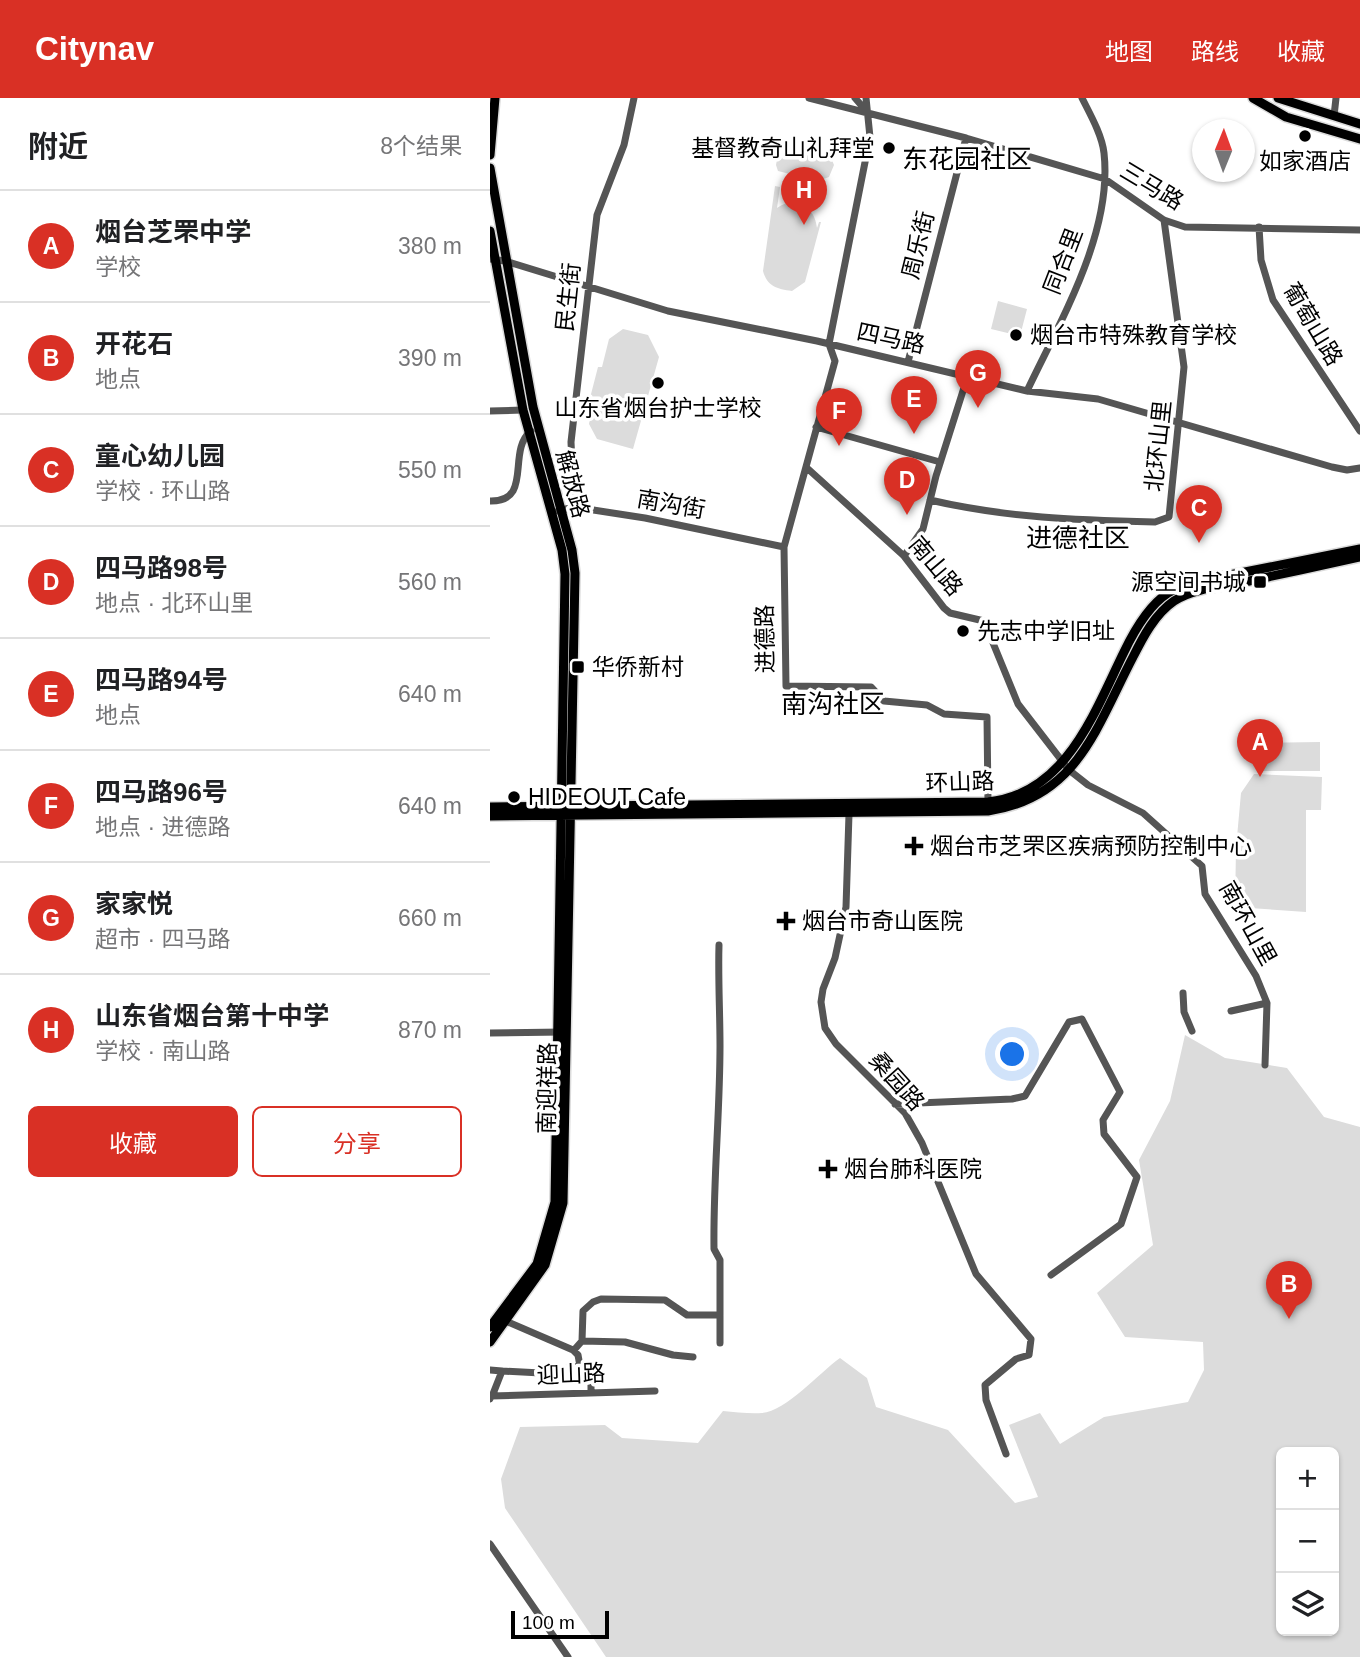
<!DOCTYPE html>
<html lang="zh">
<head>
<meta charset="utf-8">
<style>
	body { margin:0; font-family:Arial,"Noto Sans SC",sans-serif; background:#f6f6f6; color:#202124 }
	.controls { position:absolute; right:21px; bottom:21px; display:grid; overflow:hidden; border-radius:10px; box-shadow:0 2px 5px #0004 }
	.controls button { width:63px; height:63px; display:grid; place-items:center; padding:0; border:0; border-bottom:2px solid #e0e0e0; background:#fff; color:#202124; font:35px sans-serif }
	.compass { position:absolute; left:702px; top:21px; width:63px; height:63px; border-radius:50%; background:#fff; box-shadow:0 2px 5px #0004; rotate:1deg }
	.scale { position:absolute; left:21px; bottom:18px; width:98px; box-sizing:border-box; padding-left:7px; border:4px solid #000; border-top:0; font-size:19px; line-height:24px; white-space:nowrap; color:#000; -webkit-text-stroke:5px #fff; paint-order:stroke }
	.you { position:absolute; left:523px; top:957px; width:24px; height:24px; margin:-18px; border:5px solid #fff; border-radius:50%; background:#1a73e8; box-shadow:0 0 0 10px #1a73e833 }
	.badge { display:grid; place-items:center; width:46px; height:46px; border-radius:50%; background:#d93025; color:#fff; font-size:23px; font-weight:700 }
	.pin { position:absolute; translate:-50% -58px; filter:drop-shadow(0 2px 4px #0008) }
	.pin::after { content:''; position:absolute; top:37px; width:24px; height:21px; background:inherit; clip-path:polygon(0 0,100% 0,50% 100%) }
	.list { margin:0; padding:0; list-style:none }
	h2 { display:flex; justify-content:space-between; align-items:center; height:91px; margin:0; padding:0 28px; font-size:30px }
	h2 small { font-size:23px; font-weight:400; color:#757577 }
	.list li { display:grid; grid-template-columns:46px 1fr auto; gap:21px; align-items:center; box-sizing:border-box; height:112px; padding:0 28px; border-top:2px solid #e0e0e0 }
	.list b { display:block; font-size:26px; white-space:nowrap }
	.list p { margin:0; font-size:23px; white-space:nowrap; color:#757577 }
	.list em { font-size:23px; font-style:normal; color:#757577 }
	.actions { display:flex; gap:14px; padding:21px 28px }
	.actions a { flex:1; padding:16px 0; border:2px solid #d93025; border-radius:10px; text-align:center; font-size:24px; color:#d93025 }
	.actions .main { background:#d93025; color:#fff }
	.icon { flex:none; width:38px; height:38px; fill:none; stroke:currentColor; stroke-width:2; stroke-linecap:round; stroke-linejoin:round }
	.map { position:relative; flex:none; width:870px; height:1559px; overflow:hidden }
	header { display:flex; align-items:center; gap:42px; box-sizing:border-box; height:98px; padding:0 35px; background:#d93025; color:#fff }
	header strong { font-size:33px }
	nav { display:flex; gap:38px; margin-inline-start:auto; font-size:24px }
	main { display:flex }
	aside { flex:1; background:#fff }
	.map>svg:first-child { display:block }
	.green { fill:#dcdcdc; fill-rule:evenodd }
	.lines { fill:none; stroke-linecap:round; stroke-linejoin:round }
	.major-casing { stroke:#dbdbdb; stroke-width:12 }
	.minor { stroke:#555; stroke-width:7 }
	.major { stroke:#000; stroke-width:9 }
	.poi-dot { fill:#000; stroke:#fff; stroke-width:2.5 }
	.labels { text-anchor:middle; dominant-baseline:central; stroke-width:7; stroke-linejoin:round; paint-order:stroke }
	.poi-label { font-size:23px; fill:#000; stroke:#fff; text-anchor:start }
	.street-label { font-size:23px; fill:#000; stroke:#fff }
	.quarter-label { font-size:26px; fill:#000; stroke:#fff }
</style>
</head>
<body>
<header>
<strong>Citynav</strong>
<nav><a>地图</a><a>路线</a><a>收藏</a></nav>
</header>
<main>
<aside>
<h2>附近<small>8个结果</small></h2>
<ul class="list">
<li><span class="badge">A</span><div><b>烟台芝罘中学</b><p>学校</p></div><em>380 m</em></li>
<li><span class="badge">B</span><div><b>开花石</b><p>地点</p></div><em>390 m</em></li>
<li><span class="badge">C</span><div><b>童心幼儿园</b><p>学校 · 环山路</p></div><em>550 m</em></li>
<li><span class="badge">D</span><div><b>四马路98号</b><p>地点 · 北环山里</p></div><em>560 m</em></li>
<li><span class="badge">E</span><div><b>四马路94号</b><p>地点</p></div><em>640 m</em></li>
<li><span class="badge">F</span><div><b>四马路96号</b><p>地点 · 进德路</p></div><em>640 m</em></li>
<li><span class="badge">G</span><div><b>家家悦</b><p>超市 · 四马路</p></div><em>660 m</em></li>
<li><span class="badge">H</span><div><b>山东省烟台第十中学</b><p>学校 · 南山路</p></div><em>870 m</em></li>
</ul>
<div class="actions"><a class="main">收藏</a><a>分享</a></div>
</aside>
<div class="map">
<svg width="870" height="1559" viewBox="0 0 870 1559">
	<rect width="100%" height="100%" fill="#fff"/>
	<path class="green" d="M301 46 339 55 344 67 339 79 328 83 288 73 286 67 289 51Z
		M285 88 290 89 287 110C305 97 325 108 327 130L329 124H331L315 184 302 193C287 191 277 188 273 173Z
		M508 203 537 211 530 238 501 231Z
		M133 231 158 237 169 259 143 351 107 341 99 326 103 301 100 300 108 269H112L119 241Z
		M830 644V673H768V645Z
		M764 676 832 679 831 712H816V814L745 809 746 750 751 695Z
		M695 937 735 960 797 970 834 1019 870 1029V1559H116L15 1410 11 1381 30 1329 115 1327 132 1340 208 1345 233 1313C245 1314 260 1316 272 1315 296 1313 329 1275 350 1260L377 1280 386 1309 458 1332 525 1405 548 1399 519 1327 550 1315 570 1346 614 1319 698 1304 714 1272 713 1244 635 1239 607 1195 663 1147 649 1062 680 1003ZM791 1354H844V1533H791Z"/>
	<g class="lines">
		<defs>
			<path id="major" d="M763 0 796 19 870 41
				M788 0 870 26
				M0 57 5 0
				M0 70 43 309 82 452 85 475 73 1105 55 1167 0 1244
				M0 133 33 312 72 452 75 476 65 1104 47 1166 0 1229
				M0 709 498 704C576 696 604 615 634 554 644 533 658 508 678 495 699 482 726 480 750 475 790 467 830 459 870 451
				M0 718 498 713C587 700 606 630 643 559 653 539 665 516 684 503 702 491 728 489 750 485 790 476 830 468 870 459"/>
		</defs>
		<use href="#major" class="major-casing"/>
		<path class="minor" d="M319 0 476 40 615 81 674 122 695 129 870 132
			M365 0 378 15
			M376 0 380 39 339 246 345 263 294 449 296 588 381 589 394 603 437 607 454 616 497 619 498 704
			M844 18 846 0
			M769 129 771 162 783 202 870 333
			M0 161 15 163 178 213 327 243 537 293 608 301 842 369 857 372 870 370
			M418 264 476 40
			M537 293C570 223 623 135 614 55 612 37 600 16 592 0
			M0 313 33 312
			M326 329 450 364
			M317 370 414 458 454 510 460 515 494 523 528 606 579 672 598 687 653 715 712 768 715 796 766 878 777 905 775 967
			M440 402C517 420 587 422 665 424L679 419 694 269 674 122
			M0 403C44 404 16 353 41 333
			M84 409 81 344 107 117 134 47 144 0
			M68 413 84 409 155 420 294 449
			M414 458 433 431 446 378 478 277
			M359 716 356 809 345 860 333 891 331 904 335 930 346 946 415 1015 432 1045 486 1176 541 1241 539 1257 526 1261 495 1287 496 1302 516 1356
			M229 847C228 881 230 914 230 948 230 1015 223 1083 224 1151L230 1162V1245
			M693 895 694 914 702 933
			M741 913 777 905
			M0 935 73 934
			M405 1006 522 1001 535 998 579 924 592 921 630 994 613 1022 614 1036 647 1079 631 1126 561 1177
			M11 1221 83 1252 88 1257 90 1268
			M92 1243 93 1213 103 1204 111 1201 175 1202 197 1217H230
			M84 1252 92 1243 135 1244 183 1257 203 1259
			M0 1272 12 1273
			M3 1296 12 1273 51 1275 90 1268 96 1272 101 1281V1295
			M0 1301 1 1298 165 1293
			M0 1446 78 1559"/>
		<use href="#major" class="major"/>
	</g>
	<g class="poi-dot">
		<circle cx="815" cy="38" r="7"/>
		<circle cx="399" cy="50" r="7"/>
		<circle cx="526" cy="237" r="7"/>
		<circle cx="168" cy="285" r="7"/>
		<rect x="763" y="477" width="14" height="14" rx="3.5"/>
		<circle cx="473" cy="533" r="7"/>
		<rect x="81" y="562" width="14" height="14" rx="3.5"/>
		<circle cx="24" cy="699" r="7"/>
		<path d="M420.5 737.5h7v7h7v7h-7v7h-7v-7h-7v-7h7z"/>
		<path d="M292.5 812.5h7v7h7v7h-7v7h-7v-7h-7v-7h7z"/>
		<path d="M334.5 1060.5h7v7h7v7h-7v7h-7v-7h-7v-7h7z"/>
	</g>
	<g class="labels">
		<g class="poi-label">
			<text x="385" y="50" text-anchor="end">基督教奇山礼拜堂</text>
			<text x="815" y="63" text-anchor="middle">如家酒店</text>
			<text x="540" y="237">烟台市特殊教育学校</text>
			<text x="168" y="310" text-anchor="middle">山东省烟台护士学校</text>
			<text x="756" y="484" text-anchor="end">源空间书城</text>
			<text x="487" y="533">先志中学旧址</text>
			<text x="102" y="569">华侨新村</text>
			<text x="38" y="699">HIDEOUT Cafe</text>
			<text x="440" y="748">烟台市芝罘区疾病预防控制中心</text>
			<text x="312" y="823">烟台市奇山医院</text>
			<text x="354" y="1071">烟台肺科医院</text>
		</g>
		<g class="street-label">
			<text transform="translate(662 88) rotate(31)">三马路</text>
			<text transform="translate(428 147) rotate(-76)">周乐街</text>
			<text transform="translate(573 163) rotate(-69)">同合里</text>
			<text transform="translate(78 199) rotate(-84)">民生街</text>
			<text transform="translate(823 226) rotate(59)">葡萄山路</text>
			<text transform="translate(401 240) rotate(12)">四马路</text>
			<text transform="translate(668 348) rotate(-84)">北环山里</text>
			<text transform="translate(83 386) rotate(75)">解放路</text>
			<text transform="translate(181 406) rotate(10)">南沟街</text>
			<text transform="translate(446 468) rotate(50)">南山路</text>
			<text transform="translate(275 541) rotate(-91)">进德路</text>
			<text transform="translate(470 684) rotate(-2)">环山路</text>
			<text transform="translate(758 825) rotate(61)">南环山里</text>
			<text transform="translate(407 983) rotate(48)">桑园路</text>
			<text transform="translate(57 990) rotate(-89)">南迎祥路</text>
			<text transform="translate(81 1276) rotate(-2)">迎山路</text>
		</g>
		<g class="quarter-label">
			<text x="477" y="61">东花园社区</text>
			<text x="588" y="440">进德社区</text>
			<text x="343" y="606">南沟社区</text>
		</g>
	</g>
</svg>
<div class="controls">
<button>+</button>
<button>−</button>
<button><svg class="icon" aria-label="layers" viewBox="0 0 24 24"><path d="M12 4l9 5-9 5-9-5zM3 14l9 5 9-5"/></svg></button>
</div>
<svg class="compass" viewBox="-18 -18 36 36"><path d="M0-13l5 13h-10z" fill="#e53935"/><path d="M0 13l5-13h-10z" fill="#757577"/></svg>
<div class="scale">100 m</div>
<div class="you"></div>
<div class="pin badge" style="left:770px;top:679px">A</div>
<div class="pin badge" style="left:799px;top:1221px">B</div>
<div class="pin badge" style="left:709px;top:445px">C</div>
<div class="pin badge" style="left:417px;top:417px">D</div>
<div class="pin badge" style="left:424px;top:336px">E</div>
<div class="pin badge" style="left:349px;top:348px">F</div>
<div class="pin badge" style="left:488px;top:310px">G</div>
<div class="pin badge" style="left:314px;top:127px">H</div>
</div>
</main>
</body>
</html>
